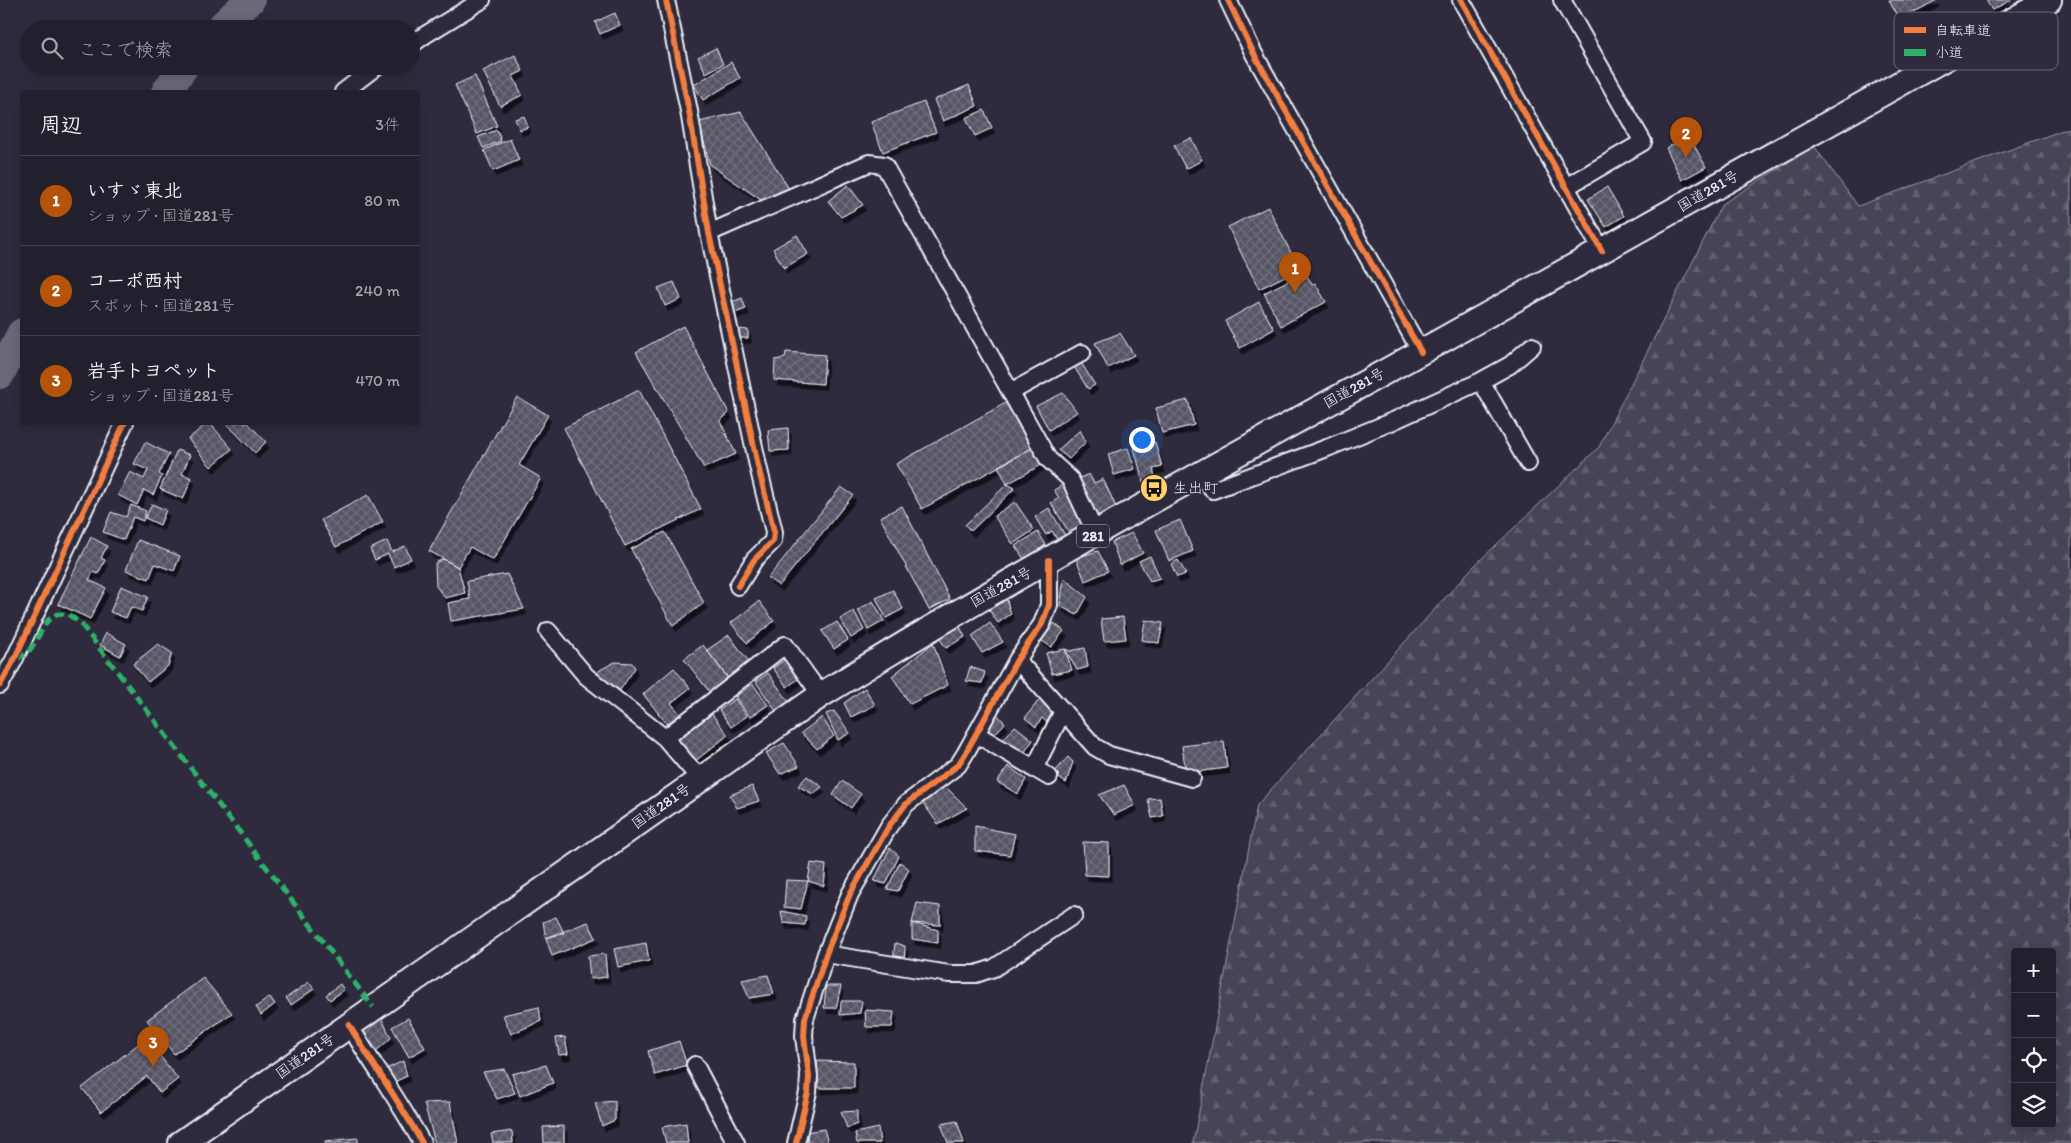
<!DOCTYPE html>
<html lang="ja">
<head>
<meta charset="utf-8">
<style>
	body { margin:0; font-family:Itim,"Klee One",sans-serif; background:#2b2836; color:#f1f3f6 }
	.controls { position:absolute; right:15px; bottom:15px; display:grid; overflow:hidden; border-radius:5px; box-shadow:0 2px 12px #0003 }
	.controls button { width:45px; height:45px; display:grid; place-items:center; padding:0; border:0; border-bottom:1px solid #403e4a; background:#23202e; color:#f1f3f6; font:25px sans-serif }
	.you { position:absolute; left:1141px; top:439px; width:18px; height:18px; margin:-12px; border:4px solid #fff; border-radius:50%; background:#1a73e8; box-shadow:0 0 0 8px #1a73e833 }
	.badge { display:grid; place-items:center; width:32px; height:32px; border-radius:50%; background:#b45309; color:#fff; font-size:16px; font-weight:700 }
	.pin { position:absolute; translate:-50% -41px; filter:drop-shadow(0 1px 2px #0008) }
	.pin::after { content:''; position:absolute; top:26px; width:18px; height:15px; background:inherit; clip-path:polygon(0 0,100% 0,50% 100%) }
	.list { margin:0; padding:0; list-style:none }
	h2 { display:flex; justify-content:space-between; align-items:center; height:65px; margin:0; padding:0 20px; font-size:21px }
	h2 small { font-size:16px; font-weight:400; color:#a3a3aa }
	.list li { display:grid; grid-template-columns:32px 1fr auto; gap:15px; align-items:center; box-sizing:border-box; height:90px; padding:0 20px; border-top:1px solid #403e4a }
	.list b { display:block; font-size:19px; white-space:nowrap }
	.list p { margin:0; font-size:16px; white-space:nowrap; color:#a3a3aa }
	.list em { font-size:16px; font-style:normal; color:#a3a3aa }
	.icon { flex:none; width:28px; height:28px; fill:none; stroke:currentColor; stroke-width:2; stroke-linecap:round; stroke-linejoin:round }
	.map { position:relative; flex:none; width:2071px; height:1143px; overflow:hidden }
	.search { position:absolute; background:#23202e; box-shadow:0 2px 12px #0003; left:20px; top:20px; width:400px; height:55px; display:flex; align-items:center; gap:12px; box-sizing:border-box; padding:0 18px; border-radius:28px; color:#a3a3aa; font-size:19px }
	.panel { position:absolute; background:#23202e; box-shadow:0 2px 12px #0003; left:20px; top:90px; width:400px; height:335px; border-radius:5px }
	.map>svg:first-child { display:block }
	.forest { fill:url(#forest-firs); stroke:#979aa6; fill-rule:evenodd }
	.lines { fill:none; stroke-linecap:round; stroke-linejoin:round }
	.river { stroke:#696978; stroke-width:30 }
	.building { fill:url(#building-cross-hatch); stroke:#e8f1f8; filter:url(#shadow) }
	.minor-casing { stroke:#e8f1f8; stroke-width:20 }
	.highway-casing { stroke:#e8f1f8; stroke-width:28 }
	.minor { stroke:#2f2a3d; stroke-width:16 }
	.highway { stroke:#2f2a3d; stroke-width:24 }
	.quiet { stroke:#2db169; stroke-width:5; stroke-dasharray:10 5; stroke-linecap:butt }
	.cycleway-casing { stroke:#2f2a3d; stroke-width:9 }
	.cycleway { stroke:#f27e40; stroke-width:6 }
	.labels { text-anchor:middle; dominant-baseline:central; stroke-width:4; stroke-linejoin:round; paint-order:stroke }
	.shield { fill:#2f2a3d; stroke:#b0b5c0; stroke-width:1 }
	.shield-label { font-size:14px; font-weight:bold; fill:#e8f1f8 }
	.street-label { font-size:15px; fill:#e8f1f8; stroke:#2f2a3d }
	.poi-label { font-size:15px; fill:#e8f1f8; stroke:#2f2a3d; text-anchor:start }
	.key { fill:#2f2a3d; stroke:#666675; stroke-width:1 }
	.key-label { font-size:14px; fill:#e8f1f8 }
</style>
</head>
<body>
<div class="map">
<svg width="2071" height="1143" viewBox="0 0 2071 1143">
	<defs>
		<pattern id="forest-firs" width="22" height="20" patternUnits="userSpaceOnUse" patternTransform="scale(1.25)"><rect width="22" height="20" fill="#464455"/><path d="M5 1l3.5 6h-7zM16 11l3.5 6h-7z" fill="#615f6e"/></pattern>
		<pattern id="building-cross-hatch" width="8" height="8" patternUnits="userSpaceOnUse" patternTransform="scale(1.25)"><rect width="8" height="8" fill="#575565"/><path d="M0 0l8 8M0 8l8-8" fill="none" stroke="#6f6e7c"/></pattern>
		<filter id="shadow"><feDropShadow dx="3" dy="5.5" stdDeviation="0" flood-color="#0009"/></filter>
	</defs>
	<rect width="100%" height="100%" fill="#2f2a3d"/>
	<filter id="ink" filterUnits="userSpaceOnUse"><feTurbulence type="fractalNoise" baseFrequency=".02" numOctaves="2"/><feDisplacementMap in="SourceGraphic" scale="10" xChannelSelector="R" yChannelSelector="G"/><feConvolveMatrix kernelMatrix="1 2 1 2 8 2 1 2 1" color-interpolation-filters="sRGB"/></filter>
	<g filter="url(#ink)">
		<path class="forest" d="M2071 127V1143H1193L1257 805 1473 567 1599 447 1722 204 1814 146 1858 206ZM2015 952H2052V1124H2015Z"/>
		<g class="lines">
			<path class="river" d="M219 29 250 0
				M166 92 184 66
				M0 374 22 333"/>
		</g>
		<path class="building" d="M1889 0H1937L1899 20Z
			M1986 0H2011L1992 10Z
			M615 13 620 25 600 34 595 22Z
			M716 48 723 64 706 73 698 57Z
			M515 55 523 71 513 76 522 95 500 106 483 71Z
			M731 62 740 78 703 100 694 85Z
			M475 76 497 126 477 134 455 85Z
			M969 85 977 106 943 121 934 100Z
			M924 102 936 132 883 152 871 122Z
			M984 110 992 128 975 136 966 118Z
			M741 112 791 192 764 202 710 165 699 122Z
			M524 116 528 127 520 130 515 119Z
			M497 130 501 141 483 148 478 137Z
			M1689 136 1706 167 1682 180 1666 148Z
			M1191 138 1202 160 1186 169 1174 146Z
			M510 139 519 160 493 171 484 150Z
			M848 185 863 205 841 217 828 201Z
			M1607 187 1624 216 1606 227 1588 199Z
			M1268 207 1299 269 1259 289 1228 227Z
			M797 235 808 254 784 268 773 249Z
			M1305 272 1312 285 1315 283 1326 302 1281 326 1264 293Z
			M674 282 681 299 665 306 658 288Z
			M742 298 746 309 732 314 727 304Z
			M1259 302 1274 329 1240 348 1225 321Z
			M683 326 729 413 720 421 736 454 704 468 636 352Z
			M738 329 748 330V338H737Z
			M1120 333 1134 355 1108 368 1095 343Z
			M786 352 825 355 823 384 774 380 775 360 785 358Z
			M1080 361 1095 385 1088 389 1073 365Z
			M639 390 701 509 625 546 564 428Z
			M1063 393 1077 412 1049 430 1036 406Z
			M517 397 548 415 519 465 541 478 493 560 470 547 458 567 429 551Z
			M1188 400 1194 425 1162 433 1156 408Z
			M1009 401 1034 447 922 509 896 464Z
			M209 422 232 449 211 467 188 439Z
			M225 422H247L266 442 255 453Z
			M788 428 789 450 770 451 768 430Z
			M1080 430 1086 442 1069 459 1058 450Z
			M145 442 169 454 159 474 162 476 153 495 144 490 137 505 118 495 130 472 144 479 148 470 134 464Z
			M1155 442 1162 467 1153 469 1156 481 1144 485 1134 448Z
			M1034 447 1043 464 1007 484 998 466Z
			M1128 448 1135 469 1114 475 1108 454Z
			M177 450 190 455 182 474 192 478 183 499 160 489Z
			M1089 474 1094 483 1103 479 1116 507 1092 518 1075 480Z
			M1007 484 1015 488 971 531 965 525Z
			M1064 484 1087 524 1070 534 1051 503 1059 498 1054 490Z
			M841 487 853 495 779 586 768 578Z
			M368 495 383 522 336 547 321 520Z
			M1015 502 1034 530 1013 544 994 516Z
			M152 504 166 510 160 525 145 518Z
			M131 505 146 511 143 521 133 517 124 540 103 532 111 512 126 517Z
			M902 506 950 599 929 610 880 517Z
			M1049 508 1066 537 1058 541 1052 531 1046 535 1035 517Z
			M1180 520 1193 551 1169 561 1156 530Z
			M665 532 704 603 673 626 631 549Z
			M1038 532 1046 545 1024 559 1015 546Z
			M1132 533 1143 553 1120 565 1112 542Z
			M91 537 107 546 101 558 105 560 98 574 93 572 89 580 106 588 90 619 58 604Z
			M138 540 180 556 174 571 155 564 149 579 126 570Z
			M387 541 392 552 405 546 411 559 394 567 388 554 375 560 370 549Z
			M1098 551 1108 571 1085 581 1076 558Z
			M1150 556 1160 578 1150 581 1139 561Z
			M443 559 458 567 465 593 445 598 436 586 435 563Z
			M1178 560 1186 574 1177 577 1171 564Z
			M507 574 524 609 451 621 448 603 470 599 467 581Z
			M1064 578 1087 597 1077 615 1060 606Z
			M121 586 148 597 142 611 131 607 126 618 110 612Z
			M893 590 903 609 886 618 876 598Z
			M1005 594 1011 614 998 623 987 607Z
			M759 601 774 621 747 643 731 623Z
			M873 601 884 621 868 630 858 610Z
			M854 611 864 630 851 638 840 619Z
			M1123 617 1126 639 1104 641 1101 619Z
			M1145 620 1163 623 1159 643 1142 640Z
			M837 622 848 640 834 649 822 631Z
			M958 623 965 637 946 648 937 634Z
			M990 623 1003 642 982 653 972 636Z
			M1054 623 1064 631 1051 647 1041 640Z
			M106 633 126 644 120 656 100 645Z
			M729 635 749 662 728 678 707 650Z
			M933 643 948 685 910 704 892 676Z
			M158 644 172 653 168 666 148 682 133 664Z
			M703 645 729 680 711 694 684 659Z
			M1085 648 1088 667 1077 670 1065 649 1070 651Z
			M1065 649 1072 670 1052 674 1046 653Z
			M787 658 801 677 787 687 773 668Z
			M615 662 632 663 635 668 618 693 595 677 600 670Z
			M970 667 985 672 982 683 966 681Z
			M674 668 690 688 671 703 680 714 667 724 643 694Z
			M768 673 789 702 776 711 756 682Z
			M753 684 768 705 750 717 735 697Z
			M865 688 875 705 851 717 844 703Z
			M735 699 747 716 731 727 719 710Z
			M1039 700 1057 713 1049 724 1042 718 1036 727 1025 718Z
			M834 711 850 733 838 740 826 714Z
			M995 712 1005 723 993 736 983 725Z
			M712 714 728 735 694 762 677 740Z
			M822 717 834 736 817 749 801 733Z
			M1015 726 1033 740 1024 753 1003 740Z
			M1224 741 1227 768 1186 773 1182 746Z
			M784 743 799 766 780 774 766 753Z
			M1068 757 1073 762 1066 783 1053 774Z
			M1008 766 1026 779 1018 794 997 782Z
			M807 776 822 787 813 794 798 786Z
			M842 781 861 794 851 808 833 795Z
			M944 785 967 808 938 824 923 803Z
			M1124 785 1135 805 1114 815 1099 795Z
			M752 786 759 801 737 808 730 795Z
			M1160 798 1163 816 1152 818 1148 799Z
			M975 826 1015 834 1010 855 975 851Z
			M1083 842 1109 843V876L1085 875Z
			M890 848 899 856 886 884 874 881Z
			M900 862 909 869 898 891 887 889Z
			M811 863 826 865 824 886 808 881Z
			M786 880 808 881 801 909 784 907Z
			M917 903 940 906V925L912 923Z
			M781 911 806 916 805 925 783 923Z
			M556 917 564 933 546 938 543 922Z
			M588 922 596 938 552 956 546 938Z
			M912 923 938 930V943L912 939Z
			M646 943 649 961 618 967 614 949Z
			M895 943 905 946 904 966 893 962Z
			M605 954 607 977 590 979 588 956Z
			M768 975 774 994 749 998 742 980Z
			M203 978 232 1013 174 1054 147 1020Z
			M309 982 314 989 291 1005 286 998Z
			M340 984 344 990 330 1000 326 995Z
			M826 986H841L836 1008H824Z
			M270 997 275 1004 261 1015 256 1007Z
			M841 1001H862L860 1013 840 1015Z
			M539 1007 541 1021 511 1034 503 1015Z
			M865 1010 894 1012 892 1027H866Z
			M381 1017 391 1038 372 1055 358 1030Z
			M408 1018 425 1048 409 1057 392 1027Z
			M565 1037 568 1054 559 1055 556 1038Z
			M146 1038 178 1079 160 1093 147 1076 101 1112 82 1088Z
			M679 1041 687 1065 655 1075 648 1051Z
			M403 1061 407 1076 390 1084 382 1071Z
			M817 1061 854 1062V1088H819Z
			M546 1065 553 1083 520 1096 512 1074Z
			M504 1069 515 1093 497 1099 483 1072Z
			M615 1101V1120L602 1126 595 1103Z
			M450 1102 458 1143H435L424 1103Z
			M857 1111V1124L847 1128 841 1112Z
			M957 1121 964 1143H948L941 1124Z
			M686 1123 688 1143H666L662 1127Z
			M564 1126V1143H544L543 1127Z
			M878 1128 880 1143H857L855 1133Z
			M824 1129 828 1143H808L806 1132Z
			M512 1131 513 1143H493L491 1134Z
			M358 1138V1143H325V1141Z"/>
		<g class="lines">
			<defs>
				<path id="minor" d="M666 0 689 111 709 233 758 466 774 532 773 541 754 560 738 586
					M1228 0 1254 54 1421 352
					M1461 0 1602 251
					M1562 0 1643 142 1566 187
					M411 45 425 35 482 0
					M343 92 377 66
					M709 233 869 163 884 165 1048 459 1070 479 1096 534
					M1481 381 1528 463
					M1011 392 1082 353
					M1202 473 1213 490 1327 448 1393 421 1481 381 1510 365 1532 346
					M548 631 586 676 665 738 700 779
					M1017 660 1095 747 1109 755 1192 778
					M0 685 14 660 125 422
					M976 734 1049 777
					M665 738 785 645 821 695
					M1034 769 1063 711
					M826 954 949 974H976L994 968 1074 915
					M349 1025C373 1065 400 1102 422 1143
					M695 1065 736 1143
					M796 1143 808 1092 809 1076 804 1036 805 1019 826 954 850 894 889 826 906 804 958 765 965 754 1017 660 1042 624 1049 605V560"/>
				<path id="highway" d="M181 1143 821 695C1022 570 1230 458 1437 343 1641 229 1844 113 2049 0"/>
			</defs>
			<use href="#minor" class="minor-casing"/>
			<use href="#highway" class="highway-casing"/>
			<use href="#minor" class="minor"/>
			<use href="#highway" class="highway"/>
			<path class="quiet" d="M16 659 29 652 48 620 57 614H68L81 624 373 1007"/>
			<defs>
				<path id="cycleway" d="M666 0 689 111 709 233 758 466 774 532 773 541 754 560 738 586
					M1228 0 1254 54 1421 352
					M1461 0 1602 251
					M0 685 14 660 125 422
					M349 1025C373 1065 400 1102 422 1143
					M796 1143 808 1092 809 1076 804 1036 805 1019 826 954 850 894 889 826 906 804 958 765 965 754 1017 660 1042 624 1049 605V560"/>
			</defs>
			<use href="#cycleway" class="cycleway-casing"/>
			<use href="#cycleway" class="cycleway"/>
		</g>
	</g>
	<defs>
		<symbol id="bus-disc" viewBox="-11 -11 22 22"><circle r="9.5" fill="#ffd166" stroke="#2f2a3d"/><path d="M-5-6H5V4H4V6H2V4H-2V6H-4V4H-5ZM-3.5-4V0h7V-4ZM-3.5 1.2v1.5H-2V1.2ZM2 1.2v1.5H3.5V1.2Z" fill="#111"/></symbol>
	</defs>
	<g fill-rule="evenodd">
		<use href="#bus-disc" x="1138" y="472" width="32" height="32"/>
	</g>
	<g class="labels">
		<rect class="shield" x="1077" y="524.5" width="32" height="23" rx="4"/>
		<g class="shield-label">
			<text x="1093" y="536">281</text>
		</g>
		<g class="street-label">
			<text transform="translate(1708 191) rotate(-30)">国道281号</text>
			<text transform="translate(1354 388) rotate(-29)">国道281号</text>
			<text transform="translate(1001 587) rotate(-29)">国道281号</text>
			<text transform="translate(661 806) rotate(-35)">国道281号</text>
			<text transform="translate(305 1056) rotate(-35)">国道281号</text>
		</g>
		<g class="poi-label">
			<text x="1173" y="488">生出町</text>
		</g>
	</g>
	<rect x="1894" y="12" width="164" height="58" rx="8" class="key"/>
	<rect x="1904" y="27" width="22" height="6" fill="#f27e40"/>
	<rect x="1904" y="49" width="22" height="7" fill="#2db169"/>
	<g class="key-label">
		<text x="1935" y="35">自転車道</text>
		<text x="1935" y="57">小道</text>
	</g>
</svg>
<div class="controls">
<button>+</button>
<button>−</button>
<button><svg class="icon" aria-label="locate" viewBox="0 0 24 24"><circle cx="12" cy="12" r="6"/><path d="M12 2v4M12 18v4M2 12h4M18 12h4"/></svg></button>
<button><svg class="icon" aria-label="layers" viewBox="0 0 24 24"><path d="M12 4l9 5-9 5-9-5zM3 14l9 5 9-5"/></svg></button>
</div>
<div class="you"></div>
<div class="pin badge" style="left:1295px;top:293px">1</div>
<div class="pin badge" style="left:1686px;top:158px">2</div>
<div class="pin badge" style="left:153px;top:1067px">3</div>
<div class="search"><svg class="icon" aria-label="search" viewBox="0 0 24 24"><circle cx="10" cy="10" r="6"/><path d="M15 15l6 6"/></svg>ここで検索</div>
<section class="panel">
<h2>周辺<small>3件</small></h2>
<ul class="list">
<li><span class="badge">1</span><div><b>いすゞ東北</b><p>ショップ · 国道281号</p></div><em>80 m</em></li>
<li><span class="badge">2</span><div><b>コーポ西村</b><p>スポット · 国道281号</p></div><em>240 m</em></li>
<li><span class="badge">3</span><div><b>岩手トヨペット</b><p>ショップ · 国道281号</p></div><em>470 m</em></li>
</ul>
</section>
</div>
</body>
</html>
